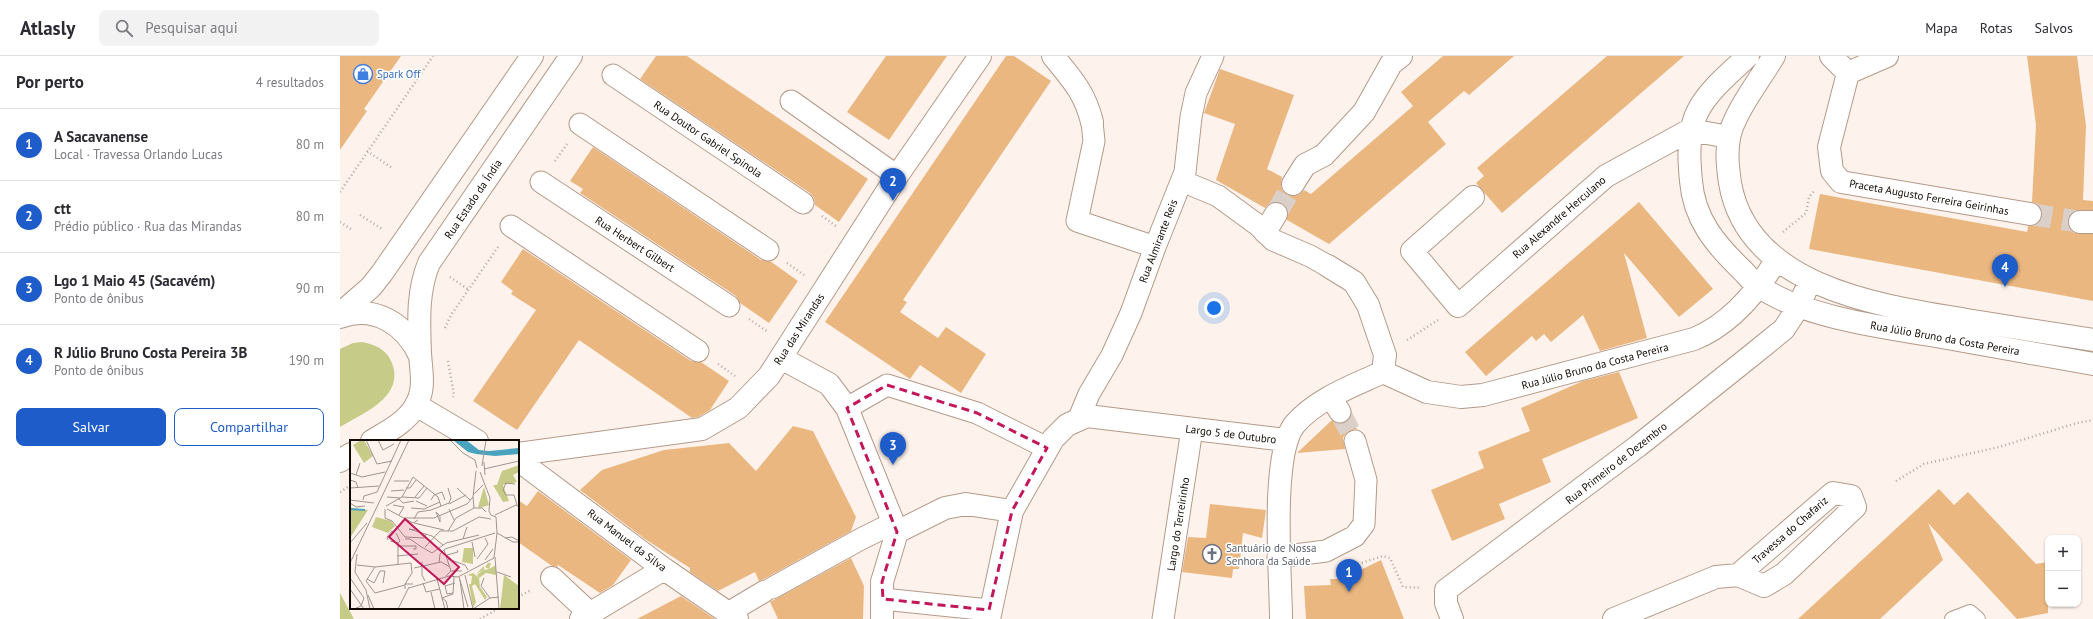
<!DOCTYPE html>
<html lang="pt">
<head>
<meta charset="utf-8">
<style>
	body { margin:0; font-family:"PT Sans",sans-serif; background:#f2f2f3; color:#2b2b33 }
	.controls { position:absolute; right:12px; bottom:12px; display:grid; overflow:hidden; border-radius:8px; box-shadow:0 1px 3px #0004 }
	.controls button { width:36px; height:36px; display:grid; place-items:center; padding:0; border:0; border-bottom:1px solid #e1e1e2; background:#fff; color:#2b2b33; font:20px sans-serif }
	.you { position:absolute; left:874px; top:252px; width:14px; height:14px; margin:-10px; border:3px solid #fff; border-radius:50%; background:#1a73e8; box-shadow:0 0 0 6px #1a73e833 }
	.badge { display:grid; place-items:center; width:26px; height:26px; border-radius:50%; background:#1e5dc9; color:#fff; font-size:13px; font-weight:700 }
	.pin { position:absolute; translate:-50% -33px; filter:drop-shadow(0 1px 2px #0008) }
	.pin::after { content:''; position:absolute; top:21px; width:14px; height:12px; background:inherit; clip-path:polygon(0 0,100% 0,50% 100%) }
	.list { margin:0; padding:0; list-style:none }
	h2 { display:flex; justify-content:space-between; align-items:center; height:52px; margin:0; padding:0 16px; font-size:17px }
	h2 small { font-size:13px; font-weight:400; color:#7c7c81 }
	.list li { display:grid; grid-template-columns:26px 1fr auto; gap:12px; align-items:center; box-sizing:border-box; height:72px; padding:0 16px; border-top:1px solid #e1e1e2 }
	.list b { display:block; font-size:15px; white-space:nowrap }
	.list p { margin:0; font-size:13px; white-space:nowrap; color:#7c7c81 }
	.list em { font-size:13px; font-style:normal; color:#7c7c81 }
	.actions { display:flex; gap:8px; padding:12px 16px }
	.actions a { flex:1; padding:9px 0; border:1px solid #1e5dc9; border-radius:8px; text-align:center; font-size:14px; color:#1e5dc9 }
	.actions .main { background:#1e5dc9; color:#fff }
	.icon { flex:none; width:22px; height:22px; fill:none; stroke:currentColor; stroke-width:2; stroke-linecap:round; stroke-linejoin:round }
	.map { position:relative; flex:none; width:1753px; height:563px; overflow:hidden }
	header { display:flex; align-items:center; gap:24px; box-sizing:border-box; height:56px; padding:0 20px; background:#fff; border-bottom:1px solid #e1e1e2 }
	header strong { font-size:19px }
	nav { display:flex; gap:22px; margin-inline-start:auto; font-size:14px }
	.search { width:280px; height:36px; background:#f2f2f3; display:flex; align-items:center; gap:10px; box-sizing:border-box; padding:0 14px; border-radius:8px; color:#7c7c81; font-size:15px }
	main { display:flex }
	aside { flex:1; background:#fff }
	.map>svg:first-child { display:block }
	.green { fill:#c6cb87 }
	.building { fill:#ebb780 }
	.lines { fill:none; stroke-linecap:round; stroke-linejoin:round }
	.pedestrian-tunnel { stroke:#dad0c9; stroke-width:21; stroke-dasharray:21 10; stroke-linecap:butt }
	.minor-tunnel { stroke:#dad0c9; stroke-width:22; stroke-dasharray:22 11; stroke-linecap:butt }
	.service-casing { stroke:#b49a89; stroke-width:16 }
	.pedestrian-casing { stroke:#b49a89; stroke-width:23 }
	.minor-casing { stroke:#b49a89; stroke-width:24 }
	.primary-casing { stroke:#b49a89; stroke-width:24 }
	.path { stroke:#b2a8a1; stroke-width:2.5; stroke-dasharray:1 3; stroke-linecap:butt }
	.service { stroke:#fff; stroke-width:14 }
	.pedestrian { stroke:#fff; stroke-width:21 }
	.minor { stroke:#fff; stroke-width:22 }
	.primary { stroke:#fff; stroke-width:22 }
	.marked { fill:none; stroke:#c2185b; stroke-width:3; stroke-dasharray:8 5; stroke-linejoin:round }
	.labels { text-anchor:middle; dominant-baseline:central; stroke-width:3; stroke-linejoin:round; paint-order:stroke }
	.shop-label { font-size:11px; fill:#366cbe; stroke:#fff; text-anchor:start }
	.street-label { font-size:11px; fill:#110904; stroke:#fff }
	.worship-label { font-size:11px; fill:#5b616d; stroke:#fff; text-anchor:start }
	.inset-river { fill:none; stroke:#4aa3be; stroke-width:2 }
	.inset-road { fill:none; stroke:#9f958f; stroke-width:1 }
	.view { fill:#c2185b; fill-opacity:0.15; stroke:#c2185b; stroke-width:2 }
	.inset-edge { fill:none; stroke:#110904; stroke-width:2 }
</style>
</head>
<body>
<header>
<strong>Atlasly</strong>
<div class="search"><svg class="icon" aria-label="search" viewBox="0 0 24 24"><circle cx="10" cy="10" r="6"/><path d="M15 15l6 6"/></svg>Pesquisar aqui</div>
<nav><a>Mapa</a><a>Rotas</a><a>Salvos</a></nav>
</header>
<main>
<aside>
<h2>Por perto<small>4 resultados</small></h2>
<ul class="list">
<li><span class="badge">1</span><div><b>A Sacavanense</b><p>Local · Travessa Orlando Lucas</p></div><em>80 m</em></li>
<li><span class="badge">2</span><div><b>ctt</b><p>Prédio público · Rua das Mirandas</p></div><em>80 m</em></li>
<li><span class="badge">3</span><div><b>Lgo 1 Maio 45 (Sacavém)</b><p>Ponto de ônibus</p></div><em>90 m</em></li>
<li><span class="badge">4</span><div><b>R Júlio Bruno Costa Pereira 3B</b><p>Ponto de ônibus</p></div><em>190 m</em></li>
</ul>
<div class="actions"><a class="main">Salvar</a><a>Compartilhar</a></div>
</aside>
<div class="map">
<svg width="1753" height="563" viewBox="0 0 1753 563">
	<rect width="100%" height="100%" fill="#fef3ec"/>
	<path class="green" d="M22 286C34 288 46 293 51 305 67 340 23 357 0 371V293L13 287Z
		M0 537 14 563H0Z"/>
	<path class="building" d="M0 0H61L24 53 27 55 0 94Z
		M316 0H347L528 123 499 166 475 149 474 142 470 137 300 23Z
		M546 0H607L549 84 507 56Z
		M666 0H674L711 25 563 244 567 246 560 256 598 282 606 271 646 298 621 337 580 309 570 323 485 266Z
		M1103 0H1174L1129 39 1124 35 1088 66 1106 88 989 188 947 164V152L942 147 937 146 930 147 925 152 876 124 895 68 864 57 880 13 954 39 927 113 942 121 941 128 942 134 947 139 953 140 959 139 964 134 971 138 1073 50 1061 36Z
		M1267 0H1344L1162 157 1136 127 1144 120 1137 112Z
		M1687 0H1737L1746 70 1743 144 1753 145V154L1734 155 1729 160 1728 166 1729 173 1734 177 1753 178V245L1469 193 1480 138 1687 176 1688 170H1694L1699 166 1702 160V153L1698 148 1692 146 1696 69Z
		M253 91 421 204 430 205 458 225 429 267 400 247 396 240 240 137 243 133 230 125Z
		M1299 146 1373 233 1339 261 1284 197 1307 282 1260 295 1243 259 1211 286 1204 278 1196 285 1192 280 1146 320 1125 296Z
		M183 193 351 305 361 306 389 325 370 354 358 361 352 362 239 284 177 374 133 345 196 254 171 238 173 235 161 226Z
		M1279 316 1298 362 1202 403 1211 426 1159 448 1165 463 1112 485 1091 434 1144 412 1138 396 1190 375 1181 352 1243 325Z
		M1010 362 1017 373 1011 374 1006 377 1003 382 1005 393 957 397 992 364 1001 368Z
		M453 370 473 375 516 461 511 475 424 523 419 525 415 516 378 535 350 516V512L305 483 240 434 262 414 324 394 389 387 416 415Z
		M1599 433 1614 449 1628 436 1696 508 1708 506V557L1677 563 1588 467 1603 504 1540 563H1458Z
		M198 435 291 504 273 529 260 537 218 509 217 511 212 510 178 486V444L187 450Z
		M870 448 926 454 922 482 903 477 899 513H893L892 522 842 516 848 481 866 482Z
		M511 502 524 530 523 563H438L430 546Z
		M1041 504 1064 563H966L964 530 991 529 990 523H1002Z
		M341 540 375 563H297Z"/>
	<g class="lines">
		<path class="pedestrian-tunnel" d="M1000 356 1015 385"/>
		<path class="minor-tunnel" d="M936 158 953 128
			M1690 158 1740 166"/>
		<defs>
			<path id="service" d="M1612 563 1630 556 1638 563"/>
			<path id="pedestrian" d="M273 19 463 147
				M451 45 557 120
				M752 66 754 85 737 165 815 191
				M240 68 428 194
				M842 125 878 140 919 170 933 184 970 200 988 210
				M201 126 389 250
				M171 170 358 295
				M991 342 1000 356
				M507 352 547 329 637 357 707 392
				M739 362 749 338 772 299 791 257 815 191 845 116 851 61 856 37 873 0
				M521 483 553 467
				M938 501 986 495 1015 480 1024 468 1026 424 1015 385
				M432 532 519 484
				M543 543 649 554
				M388 557 425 535
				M823 563 852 373"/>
			<path id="minor" d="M713 0C732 23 745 37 752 66
				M1408 0C1360 44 1344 56 1351 125 1354 163 1375 188 1402 214 1408 220 1413 227 1420 231 1462 260 1540 271 1590 279 1644 289 1699 298 1753 308
				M1434 0C1421 22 1393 58 1389 82 1386 98 1388 112 1390 127 1408 232 1542 250 1627 264 1669 271 1711 277 1753 284
				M1491 0 1508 17
				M1547 0 1508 17 1489 91 1492 115 1501 126 1690 158
				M953 128 965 109 984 99 1024 56 1051 8 1061 0
				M1133 141 1072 195 1118 250 1266 120 1350 74 1389 81
				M1740 166H1753
				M925 176 936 158
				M988 210 1014 226 1028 249 1045 299 1043 316
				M441 302 489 328 507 352 557 476
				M1043 316 1087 336 1121 341 1143 339 1354 283C1391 268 1417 236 1437 203
				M76 349 137 385
				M178 398 362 373 398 352 429 320 557 120 640 0
				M178 404 324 513 397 563
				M212 522 243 551 248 559
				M241 563 324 513
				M542 563V526L557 476 605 452 626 448 672 455
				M649 563 672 455 713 383 727 369 747 360 946 384
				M941 563C941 522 930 398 955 368 978 342 1013 330 1043 316
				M1112 563 1106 547V534L1298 390 1412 299 1444 273 1459 250 1465 236
				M1274 563 1376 521 1398 519 1424 530 1444 518 1515 451 1511 440 1493 437 1398 519"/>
			<path id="primary" d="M0 258 31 231 42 217 192 0
				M0 261C35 248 66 269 80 300
				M32 385C48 375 65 367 75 351 86 333 81 316 80 297 79 266 77 236 89 207L231 0
				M0 405 11 398"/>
		</defs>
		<use href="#service" class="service-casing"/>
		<use href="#pedestrian" class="pedestrian-casing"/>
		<use href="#minor" class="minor-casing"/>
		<use href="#primary" class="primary-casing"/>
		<path class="path" d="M27 95 52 112
			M215 105 227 88
			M0 136 93 0
			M20 159 42 173
			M482 160 496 170
			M0 166 11 173
			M1443 176 1466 157 1469 141 1475 134
			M447 207 464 219
			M110 221 129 234
			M409 263 428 276
			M105 272 111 259 158 191
			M1067 284 1098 264
			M108 305 114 339 113 341
			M378 308 395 320
			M1556 425 1584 408 1659 391 1737 367 1753 364
			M0 436 11 429
			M1018 508 1043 500 1050 502 1063 531 1081 532
			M178 541 191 534
			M140 563 159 552"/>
		<use href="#service" class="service"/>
		<use href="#pedestrian" class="pedestrian"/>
		<use href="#minor" class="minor"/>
		<use href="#primary" class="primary"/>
	</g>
	<path class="marked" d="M547 329 637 357 707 392 672 455 649 554 543 543 542 526 557 476 507 352Z"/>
	<defs>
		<symbol id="shop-ring" viewBox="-11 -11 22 22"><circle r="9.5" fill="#fff" stroke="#3f7fe0" stroke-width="1.5"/><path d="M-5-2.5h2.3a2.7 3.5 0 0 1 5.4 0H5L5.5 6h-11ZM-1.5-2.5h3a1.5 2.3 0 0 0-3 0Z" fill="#3f7fe0"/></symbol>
		<symbol id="church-ring" viewBox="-11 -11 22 22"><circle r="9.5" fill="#fff" stroke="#6b7280" stroke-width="1.5"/><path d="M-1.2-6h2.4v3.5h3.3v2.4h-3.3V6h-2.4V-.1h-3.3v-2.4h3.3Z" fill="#6b7280"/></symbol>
	</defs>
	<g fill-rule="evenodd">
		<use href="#shop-ring" x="12" y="7" width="22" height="22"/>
		<use href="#church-ring" x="861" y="487" width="22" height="22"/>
	</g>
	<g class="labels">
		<g class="shop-label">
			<text x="37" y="18">Spark Off</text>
		</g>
		<g class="street-label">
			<text transform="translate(368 83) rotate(34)">Rua Doutor Gabriel Spinola</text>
			<text transform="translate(1589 141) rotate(10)">Praceta Augusto Ferreira Geirinhas</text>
			<text transform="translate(133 143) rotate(-56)">Rua Estado da Índia</text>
			<text transform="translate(1219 161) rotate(-41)">Rua Alexandre Herculano</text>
			<text transform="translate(818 185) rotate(-69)">Rua Almirante Reis</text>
			<text transform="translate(295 188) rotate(33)">Rua Herbert Gilbert</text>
			<text transform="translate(459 273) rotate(-57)">Rua das Mirandas</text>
			<text transform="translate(1605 282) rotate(10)">Rua Júlio Bruno da Costa Pereira</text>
			<text transform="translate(1255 310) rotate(-15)">Rua Júlio Bruno da Costa Pereira</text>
			<text transform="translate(891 378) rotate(7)">Largo 5 de Outubro</text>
			<text transform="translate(1276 407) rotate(-38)">Rua Primeiro de Dezembro</text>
			<text transform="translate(838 468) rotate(-81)">Largo do Terreirinho</text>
			<text transform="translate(1450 474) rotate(-41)">Travessa do Chafariz</text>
			<text transform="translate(287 484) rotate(37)">Rua Manuel da Silva</text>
		</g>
		<g class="worship-label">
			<text x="886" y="492">Santuário de Nossa<tspan x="886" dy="13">Senhora da Saúde</tspan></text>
		</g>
	</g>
	<g transform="translate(10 384)">
		<rect width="169" height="169" fill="#fef3ec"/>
		<path d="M11 0H14L23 16 14 23 3 5ZM169 25V32L163 35 167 42 153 45 159 61 153 62 143 45H147L152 31ZM134 47 139 65 130 68 128 67ZM0 68 18 70 0 98ZM26 77 41 81 45 86 38 93 22 87ZM114 108H123V124L112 122ZM138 123H141L139 129 146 125V135L136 133 129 138 130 147 137 157 135 160 125 144 122 146 126 162 123 168 119 144H121L122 136 117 135 123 133 129 138 127 135 133 130 126 134 134 126V130L139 129 135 127ZM154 135 169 146V169H150Z" fill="#c6cb87"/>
		<path d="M103 0H116L129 10 139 11 169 8V14L145 16 126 14 118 12Z" fill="#4aa3be"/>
		<path class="inset-river" d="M0 69 15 70"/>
		<path class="inset-road" d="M16 0 27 24 42 21M28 0 33 10 44 4M100 0 113 13 125 20 127 28M134 22 135 35M132 26 136 0M134 29 169 21M130 32 140 58 139 71 141 75M0 33 12 37 35 32M6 35 10 23M0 40 6 42 8 48M44 41H59M165 44 156 43 153 50 156 55H164L167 65M0 48 29 46M56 48H60L66 40M107 48 120 60M41 51 54 50M124 54 133 45M37 57 50 58M52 57 69 58 77 48M65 57 74 46M49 59 53 63 64 61M0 60 24 63M13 60 14 56 27 52 51 0M81 60 84 55 92 52 95 60M66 61 77 66M0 63 6 67 15 66M99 64 116 55M43 65 54 67 49 75M36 66 52 57 63 37 88 57 91 66M61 68 74 69 90 62M124 68H132L136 72M35 69V78L42 81 55 97M37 69 63 83 68 80M99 69 104 80M145 75 166 65 169 67M90 76V82L86 72 90 76M54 78H84L117 64 123 57 126 31M64 79 68 72 81 70 99 63 101 58 98 48M64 83 94 90M65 90 59 89 82 96 93 105M98 91 106 78 124 68 123 57M147 93 163 102H169M55 97 74 98 76 94M155 98 162 97 169 101M55 99H60L70 106M113 99 117 87M38 100 37 97 42 91 44 92M40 101 48 103 50 101 46 93M122 102 125 117M0 103 17 83M48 103V124M48 106H66V109H63M70 106 82 113 96 103 129 95M75 107 90 91H103L129 77 141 79M94 110 101 131M7 114 5 132 16 150 20 169M97 115 108 112 107 110M47 116 68 114M145 117 149 169M98 119 115 125 118 130M127 119 138 104 135 98M135 120 143 109M72 122V135L75 141M0 123 59 0M89 123 90 114 95 109 145 93M7 125 25 127M64 128 91 122 100 127M147 132 161 137M115 135 123 169M96 136 101 131H112M109 137 118 167M0 138 14 158 11 166 4 169M134 138 131 146 140 158M17 139 24 143 30 131H35L33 143M87 139 95 169M110 140 114 169M73 143 76 152 90 149M55 145 25 153 16 141 25 127 61 123 62 133 55 144M59 148 99 136 108 137 144 118 147 93 146 77 141 75M0 149 14 169M55 149V144H63M81 152 85 169M103 153 97 154 95 146 105 143M18 155 24 169M92 158 103 154 104 137M92 158 96 161 98 169M48 169 59 147M123 169 140 158 149 157"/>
		<path class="view" d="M55 79 109 127 94 144 39 97Z"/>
		<rect width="169" height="169" class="inset-edge"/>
	</g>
</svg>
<div class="controls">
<button>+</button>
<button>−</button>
</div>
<div class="you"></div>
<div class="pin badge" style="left:1009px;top:536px">1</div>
<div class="pin badge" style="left:553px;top:145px">2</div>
<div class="pin badge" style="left:553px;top:409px">3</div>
<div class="pin badge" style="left:1665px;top:231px">4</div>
</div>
</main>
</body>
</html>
